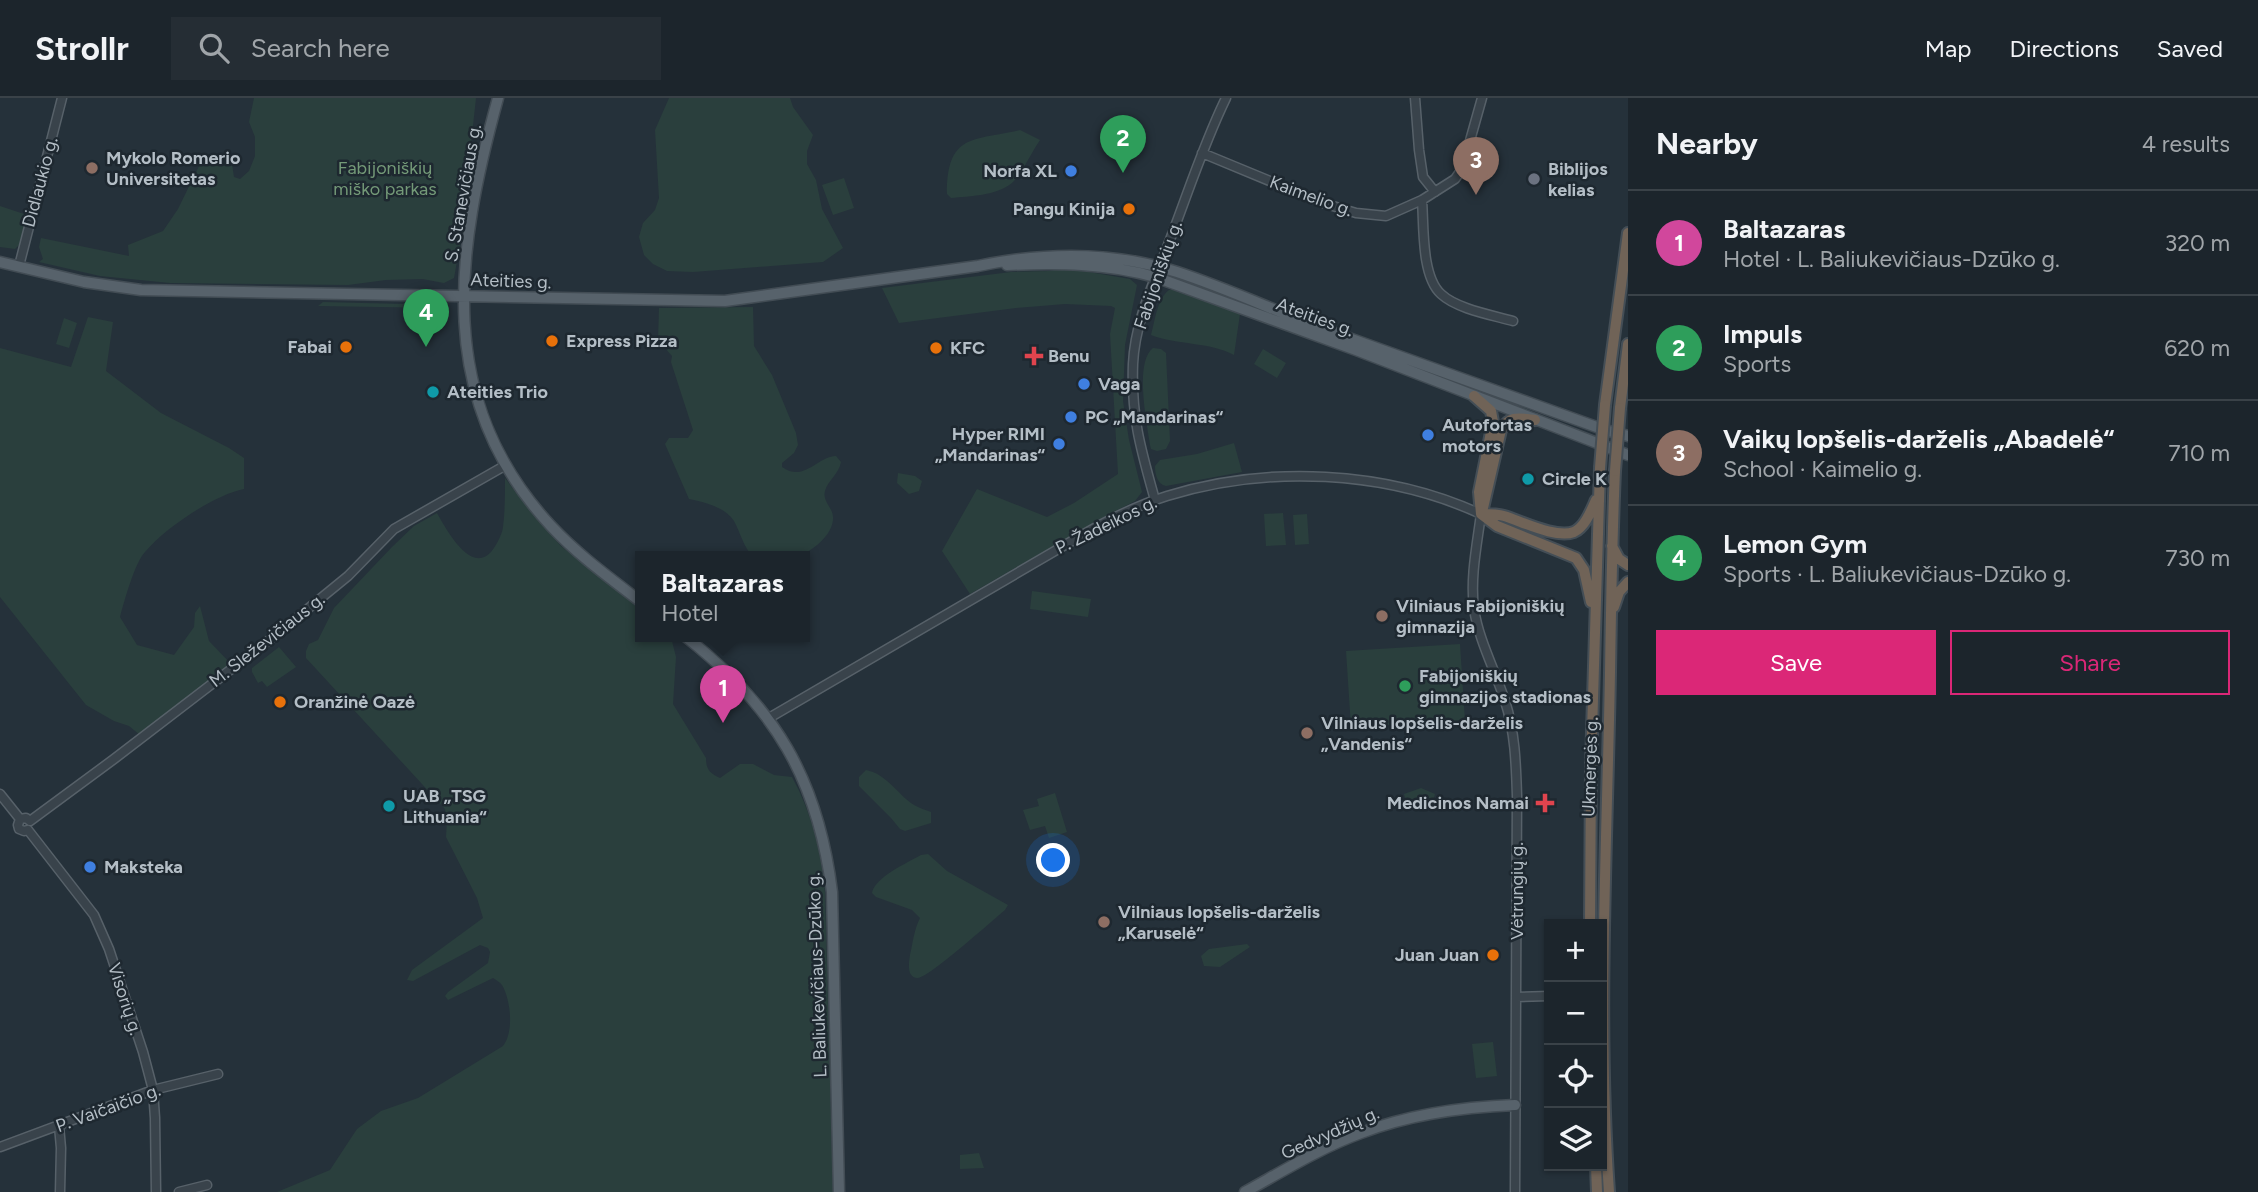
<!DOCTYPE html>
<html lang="en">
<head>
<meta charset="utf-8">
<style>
	body { margin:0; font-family:Figtree,sans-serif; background:#252d34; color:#f1f3f6 }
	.controls { position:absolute; right:21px; bottom:21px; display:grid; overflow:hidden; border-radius:0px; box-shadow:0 2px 5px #0004 }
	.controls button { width:63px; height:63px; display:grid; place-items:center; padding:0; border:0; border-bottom:2px solid #3a4248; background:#1c252c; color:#f1f3f6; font:35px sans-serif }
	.you { position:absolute; left:1054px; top:763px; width:24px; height:24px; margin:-18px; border:5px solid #fff; border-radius:50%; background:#1a73e8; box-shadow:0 0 0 10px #1a73e833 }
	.badge { display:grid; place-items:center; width:46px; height:46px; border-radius:50%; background:#db2777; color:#fff; font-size:23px; font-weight:700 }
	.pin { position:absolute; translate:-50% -58px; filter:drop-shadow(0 2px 4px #0008) }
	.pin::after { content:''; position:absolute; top:37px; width:24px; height:21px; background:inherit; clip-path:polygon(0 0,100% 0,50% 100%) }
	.popup { position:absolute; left:635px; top:453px; width:175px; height:91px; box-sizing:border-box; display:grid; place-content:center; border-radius:0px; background:#1c252c; filter:drop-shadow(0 2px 5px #0005); font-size:23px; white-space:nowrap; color:#a0a5a9 }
	.popup b { font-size:26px; color:#f1f3f6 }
	.popup::after { content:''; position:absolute; left:50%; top:100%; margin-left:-14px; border:14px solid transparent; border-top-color:#1c252c }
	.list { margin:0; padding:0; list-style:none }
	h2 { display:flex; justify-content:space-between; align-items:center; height:91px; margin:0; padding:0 28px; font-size:30px }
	h2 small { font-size:23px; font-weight:400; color:#a0a5a9 }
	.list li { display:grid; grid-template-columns:46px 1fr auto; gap:21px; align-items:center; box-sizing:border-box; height:105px; padding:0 28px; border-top:2px solid #3a4248 }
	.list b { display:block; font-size:26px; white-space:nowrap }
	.list p { margin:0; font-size:23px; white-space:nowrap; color:#a0a5a9 }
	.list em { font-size:23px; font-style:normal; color:#a0a5a9 }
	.actions { display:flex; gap:14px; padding:21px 28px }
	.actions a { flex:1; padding:16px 0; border:2px solid #db2777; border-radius:0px; text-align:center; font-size:24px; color:#db2777 }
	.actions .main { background:#db2777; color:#fff }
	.icon { flex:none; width:38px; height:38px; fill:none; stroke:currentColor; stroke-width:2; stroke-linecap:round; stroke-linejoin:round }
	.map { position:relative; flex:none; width:1628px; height:1094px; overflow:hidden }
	header { display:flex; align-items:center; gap:42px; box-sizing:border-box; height:98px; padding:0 35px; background:#1c252c; border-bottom:2px solid #3a4248 }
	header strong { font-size:33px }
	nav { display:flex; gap:38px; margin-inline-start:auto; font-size:24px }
	.search { width:490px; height:63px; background:#252d34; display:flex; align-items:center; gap:18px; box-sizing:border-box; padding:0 24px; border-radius:0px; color:#a0a5a9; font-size:26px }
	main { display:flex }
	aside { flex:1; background:#1c252c }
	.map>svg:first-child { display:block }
	.green { fill:#2a3f3d }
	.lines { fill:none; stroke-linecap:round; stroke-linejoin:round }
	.minor-casing { stroke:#576169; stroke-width:11 }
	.major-casing { stroke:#424c54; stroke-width:13 }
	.highway-casing { stroke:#444e56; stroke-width:14 }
	.minor { stroke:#39434b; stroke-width:8 }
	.major { stroke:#57626b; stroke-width:10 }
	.highway { stroke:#706357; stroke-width:10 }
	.highway-bridge-casing { stroke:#444e56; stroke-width:14; stroke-linecap:butt }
	.highway-bridge { stroke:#706357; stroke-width:10 }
	.education-dot { fill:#8d6e63; stroke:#1e2830; stroke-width:2.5 }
	.shop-dot { fill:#3f7fe0; stroke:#1e2830; stroke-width:2.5 }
	.worship-dot { fill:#6b7280; stroke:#1e2830; stroke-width:2.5 }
	.food-dot { fill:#e8710a; stroke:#1e2830; stroke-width:2.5 }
	.health-dot { fill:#e0444e; stroke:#1e2830; stroke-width:2.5 }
	.culture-dot { fill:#0f9aa8; stroke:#1e2830; stroke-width:2.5 }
	.leisure-dot { fill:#2e9e5b; stroke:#1e2830; stroke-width:2.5 }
	.labels { text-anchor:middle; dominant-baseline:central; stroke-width:5; stroke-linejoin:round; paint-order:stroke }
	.poi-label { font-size:18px; font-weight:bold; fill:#b4bec6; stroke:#1e2830; text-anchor:start }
	.park-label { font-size:18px; fill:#749a78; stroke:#1e2830 }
	.street-label { font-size:18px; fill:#b4bec6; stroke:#1e2830 }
</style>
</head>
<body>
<header>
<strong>Strollr</strong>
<div class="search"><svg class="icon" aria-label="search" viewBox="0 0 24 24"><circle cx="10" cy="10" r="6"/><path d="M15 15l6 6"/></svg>Search here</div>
<nav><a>Map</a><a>Directions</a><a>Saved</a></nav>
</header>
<main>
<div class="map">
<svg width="1628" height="1094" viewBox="0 0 1628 1094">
	<rect width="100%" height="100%" fill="#25313a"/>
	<path class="green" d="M254 0H476L460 147 454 180 444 185 423 181 386 182 348 187 170 185 100 178 39 164 43 161 39 149 41 140 129 158 128 147 163 133 178 111 202 62 215 56 224 57 232 66 234 79 240 81 249 73 255 58V39L249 24Z
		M669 0H790L793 9 813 37 807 53V66L816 82 822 111 843 150 823 164 693 174 667 173 653 166 644 157 639 139 643 125 655 112 659 100 655 32Z
		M1020 32 1040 42C1031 55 1023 74 1012 85 996 98 970 98 951 100L947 96C947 35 973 43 1020 32Z
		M844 80 854 110 833 117 822 87Z
		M0 108 27 117 19 147 15 151 0 149Z
		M1066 170 1130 181 1137 187 1125 247 1123 303 1129 342 1142 394 1135 403 1100 421 970 496 942 453 977 391 1047 419 1074 405 1118 376 1110 236 1115 210 1111 208 1065 206 1016 210 899 225 882 190 1011 174 1049 173Z
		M1169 192H1179L1240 216 1234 257C1210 244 1177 247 1151 237 1155 223 1157 201 1169 192Z
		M323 204 444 207 441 210 318 208Z
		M753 209 754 248 772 277 796 335 798 347 794 355 782 365V369C804 385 818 358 836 358L841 364C839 376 828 382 825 393 822 403 833 410 833 419 834 436 812 454 797 458 785 462 766 459 753 459 743 448 741 436 734 423 725 409 704 404 689 401L665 346 669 340H688L693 332 671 264 672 258 658 242 659 210Z
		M88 219 113 224 106 273 161 315 229 350 244 360V391C214 397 165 430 145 454 135 464 124 504 120 519L137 547 174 557 194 529 195 515 200 508 209 543 232 567 140 637 129 628 114 623 86 607 0 499V250L71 269Z
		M64 220 77 225 69 250 56 246Z
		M1153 250 1161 251 1166 255 1170 343 1166 351 1157 353 1151 351 1150 347C1147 324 1134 265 1153 250Z
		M1263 251 1286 265 1277 280 1254 266Z
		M1234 345 1242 374 1166 388C1157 386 1155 376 1155 368L1160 362 1197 356Z
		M898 375 915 378 922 383 919 393 909 396 897 385Z
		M505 380 534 418 561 448 641 512V539H671L676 559 673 606 706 660C706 672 710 675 720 680L740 666H753L774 677 792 679C812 715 821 753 825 794L833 1094H277L330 1072 357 1031 381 1013 418 1000 503 948C514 935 511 902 502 887 500 884 496 882 493 880L448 902 445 898 448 894 488 865 490 854 488 850 480 847 413 883 407 882 412 872 483 820 477 800 446 739 447 722 445 711 306 560V553L309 546 318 542 334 510 392 449 414 428 437 415C445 429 470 477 491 454 496 448 502 437 503 429 505 413 505 396 505 380Z
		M1283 415 1286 447 1266 448 1264 416Z
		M1307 416 1309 446 1295 447 1293 417Z
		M1032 493 1091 501 1088 519 1030 511Z
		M1460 546 1465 623 1351 629 1346 553Z
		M279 549 296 569 267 589 262 583 258 585 252 574V570Z
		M866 672C887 676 898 697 914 707 919 710 926 712 931 714V725L905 733 900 731 891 720 859 688V679Z
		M1421 690 1435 696 1432 707 1419 704 1413 706 1406 703 1404 696Z
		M1055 695 1067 734 1049 740 1045 728 1030 732 1023 712 1039 708 1037 701Z
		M928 756 947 773 1008 807 1005 812C992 823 928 880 918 880 906 880 909 864 910 857 913 844 914 832 920 820L912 812 876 799 872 795C875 779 907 765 921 757Z
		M1247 846 1250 849 1220 869 1204 868 1201 858 1209 851Z
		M1493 944 1497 978 1476 980 1472 946Z
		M979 1055 984 1070 960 1071V1057Z"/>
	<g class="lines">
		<defs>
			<path id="minor" d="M1415 0 1419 52 1423 79 1435 94
				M1202 55 1323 105 1356 115 1386 118 1422 102 1455 81 1462 71 1482 0
				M1422 102C1424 127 1421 178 1441 196 1457 211 1492 217 1513 223
				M19 168 62 0
				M1155 402C1141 352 1131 319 1133 266 1135 221 1156 180 1171 139 1189 92 1204 45 1226 0
				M769 620 1084 436C1110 421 1138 407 1167 398 1267 367 1385 372 1481 416 1477 447 1470 479 1474 511 1479 543 1495 572 1505 603 1515 634 1516 665 1517 698L1515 1094
				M0 696 20 721
				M20 721 26 720 30 723 114 661 277 536 348 478 394 431 506 367
				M20 721 18 727 19 731 24 733 28 732
				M28 732 94 817 109 851 143 954 153 992 155 1020 156 1094
				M1516 899 1549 898
				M59 1028 61 1050 60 1094
				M0 1049 153 992 218 976
				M179 1094 207 1087"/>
			<path id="major" d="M498 0C456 153 433 301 551 428 578 457 610 480 641 504
				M0 164 84 184 141 192 725 203 978 168C1045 154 1112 153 1177 174 1226 190 1273 212 1321 230 1415 264 1511 298 1605 332L1628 338
				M1007 167C1057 165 1106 165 1155 179L1356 252 1628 357
				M686 539C775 609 818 681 832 794L839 1094
				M1245 1094C1283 1073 1320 1050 1361 1035 1410 1016 1463 1009 1515 1007"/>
			<path id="highway" d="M1474 298 1491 313 1493 324 1479 394 1481 416 1497 428 1576 460 1584 472 1591 504
				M1605 307 1628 135
				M1620 310 1628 246
				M1483 410 1501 332C1510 317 1519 320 1535 322
				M1482 416C1489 416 1497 416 1504 418 1521 423 1556 441 1574 434 1585 429 1591 413 1596 402
				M1612 448 1619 461 1628 467
				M1614 509 1619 494 1628 484
				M1590 826 1591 667 1600 370
				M1596 1068 1597 1094
				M1609 1094C1597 921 1607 748 1610 575 1611 507 1612 440 1615 373"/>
		</defs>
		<use href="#minor" class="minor-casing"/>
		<use href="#major" class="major-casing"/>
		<use href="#highway" class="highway-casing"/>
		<use href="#minor" class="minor"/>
		<use href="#major" class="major"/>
		<use href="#highway" class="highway"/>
		<defs>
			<path id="highway-bridge" d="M1600 370 1605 307
				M1615 373 1620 310"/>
		</defs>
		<use href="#highway-bridge" class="highway-bridge-casing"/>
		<use href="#highway-bridge" class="highway-bridge"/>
	</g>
	<g class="education-dot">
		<circle cx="92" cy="70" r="7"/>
		<circle cx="1382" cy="518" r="7"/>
		<circle cx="1307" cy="635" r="7"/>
		<circle cx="1104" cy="824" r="7"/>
	</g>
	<g class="shop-dot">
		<circle cx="1071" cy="73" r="7"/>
		<circle cx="1084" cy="286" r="7"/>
		<circle cx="1071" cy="319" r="7"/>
		<circle cx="1428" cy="337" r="7"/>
		<circle cx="1059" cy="346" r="7"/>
		<circle cx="90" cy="769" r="7"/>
	</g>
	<circle class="worship-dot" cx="1534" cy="81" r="7"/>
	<g class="food-dot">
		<circle cx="1129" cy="111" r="7"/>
		<circle cx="552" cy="243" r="7"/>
		<circle cx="346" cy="249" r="7"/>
		<circle cx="936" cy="250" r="7"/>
		<circle cx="280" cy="604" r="7"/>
		<circle cx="1493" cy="857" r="7"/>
	</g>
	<g class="health-dot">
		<path d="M1030.5 247.5h7v7h7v7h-7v7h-7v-7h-7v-7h7z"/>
		<path d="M1541.5 694.5h7v7h7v7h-7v7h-7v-7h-7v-7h7z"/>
	</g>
	<g class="culture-dot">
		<circle cx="433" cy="294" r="7"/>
		<circle cx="1528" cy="381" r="7"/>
		<circle cx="389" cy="708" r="7"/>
	</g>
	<circle class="leisure-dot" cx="1405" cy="588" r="7"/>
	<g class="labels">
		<g class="poi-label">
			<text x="106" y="60">Mykolo Romerio<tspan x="106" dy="21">Universitetas</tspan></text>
			<text x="1548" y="71">Biblijos<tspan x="1548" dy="21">kelias</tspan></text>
			<text x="1057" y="73" text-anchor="end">Norfa XL</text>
			<text x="1115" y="111" text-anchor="end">Pangu Kinija</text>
			<text x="566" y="243">Express Pizza</text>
			<text x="332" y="249" text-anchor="end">Fabai</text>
			<text x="950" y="250">KFC</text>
			<text x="1048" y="258">Benu</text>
			<text x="1098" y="286">Vaga</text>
			<text x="447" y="294">Ateities Trio</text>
			<text x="1085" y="319">PC „Mandarinas“</text>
			<text x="1442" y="327">Autofortas<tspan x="1442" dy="21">motors</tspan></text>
			<text x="1045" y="336" text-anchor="end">Hyper RIMI<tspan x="1045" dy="21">„Mandarinas“</tspan></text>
			<text x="1542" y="381">Circle K</text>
			<text x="1396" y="508">Vilniaus Fabijoniškių<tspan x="1396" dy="21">gimnazija</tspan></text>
			<text x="1419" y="578">Fabijoniškių<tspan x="1419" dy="21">gimnazijos stadionas</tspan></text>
			<text x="294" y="604">Oranžinė Oazė</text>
			<text x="1321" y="625">Vilniaus lopšelis-darželis<tspan x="1321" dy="21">„Vandenis“</tspan></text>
			<text x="403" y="698">UAB „TSG<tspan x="403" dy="21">Lithuania“</tspan></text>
			<text x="1529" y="705" text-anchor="end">Medicinos Namai</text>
			<text x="104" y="769">Maksteka</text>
			<text x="1118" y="814">Vilniaus lopšelis-darželis<tspan x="1118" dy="21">„Karuselė“</tspan></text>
			<text x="1479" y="857" text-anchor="end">Juan Juan</text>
		</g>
		<g class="park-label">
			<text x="385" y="70">Fabijoniškių<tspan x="385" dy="21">miško parkas</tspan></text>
		</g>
		<g class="street-label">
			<text transform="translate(40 84) rotate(-75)">Didlaukio g.</text>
			<text transform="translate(463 95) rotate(-80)">S. Stanevičiaus g.</text>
			<text transform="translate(1311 98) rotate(20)">Kaimelio g.</text>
			<text transform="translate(1158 177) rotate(-71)">Fabijoniškių g.</text>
			<text transform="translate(511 183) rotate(2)">Ateities g.</text>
			<text transform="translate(1315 219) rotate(20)">Ateities g.</text>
			<text transform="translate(1106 427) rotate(-26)">P. Žadeikos g.</text>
			<text transform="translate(267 542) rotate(-38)">M. Sleževičiaus g.</text>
			<text transform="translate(1590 669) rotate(-88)">Ukmergės g.</text>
			<text transform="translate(1517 793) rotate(-90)">Vėtrungių g.</text>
			<text transform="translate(817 877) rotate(-92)">L. Baliukevičiaus-Dzūko g.</text>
			<text transform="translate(125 901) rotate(72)">Visorių g.</text>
			<text transform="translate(108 1010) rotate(-20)">P. Vaičaičio g.</text>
			<text transform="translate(1330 1035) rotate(-24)">Gedvydžių g.</text>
		</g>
	</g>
</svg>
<div class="controls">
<button>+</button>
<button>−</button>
<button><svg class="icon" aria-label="locate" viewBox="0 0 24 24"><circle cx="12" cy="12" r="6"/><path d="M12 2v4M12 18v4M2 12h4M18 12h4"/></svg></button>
<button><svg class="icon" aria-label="layers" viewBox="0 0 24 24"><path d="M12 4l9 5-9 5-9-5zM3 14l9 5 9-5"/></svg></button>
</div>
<div class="you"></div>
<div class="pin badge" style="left:723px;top:625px;background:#d1479c">1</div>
<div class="popup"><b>Baltazaras</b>Hotel</div>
<div class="pin badge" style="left:1123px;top:75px;background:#2e9e5b">2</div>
<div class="pin badge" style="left:1476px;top:97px;background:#8d6e63">3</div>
<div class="pin badge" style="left:426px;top:249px;background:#2e9e5b">4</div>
</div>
<aside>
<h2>Nearby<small>4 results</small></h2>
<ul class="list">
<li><span class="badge" style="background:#d1479c">1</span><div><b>Baltazaras</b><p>Hotel · L. Baliukevičiaus-Dzūko g.</p></div><em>320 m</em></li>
<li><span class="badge" style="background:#2e9e5b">2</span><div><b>Impuls</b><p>Sports</p></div><em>620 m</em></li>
<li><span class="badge" style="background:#8d6e63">3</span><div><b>Vaikų lopšelis-darželis „Abadelė“</b><p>School · Kaimelio g.</p></div><em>710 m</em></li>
<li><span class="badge" style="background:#2e9e5b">4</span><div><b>Lemon Gym</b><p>Sports · L. Baliukevičiaus-Dzūko g.</p></div><em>730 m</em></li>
</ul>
<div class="actions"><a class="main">Save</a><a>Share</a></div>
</aside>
</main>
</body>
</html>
